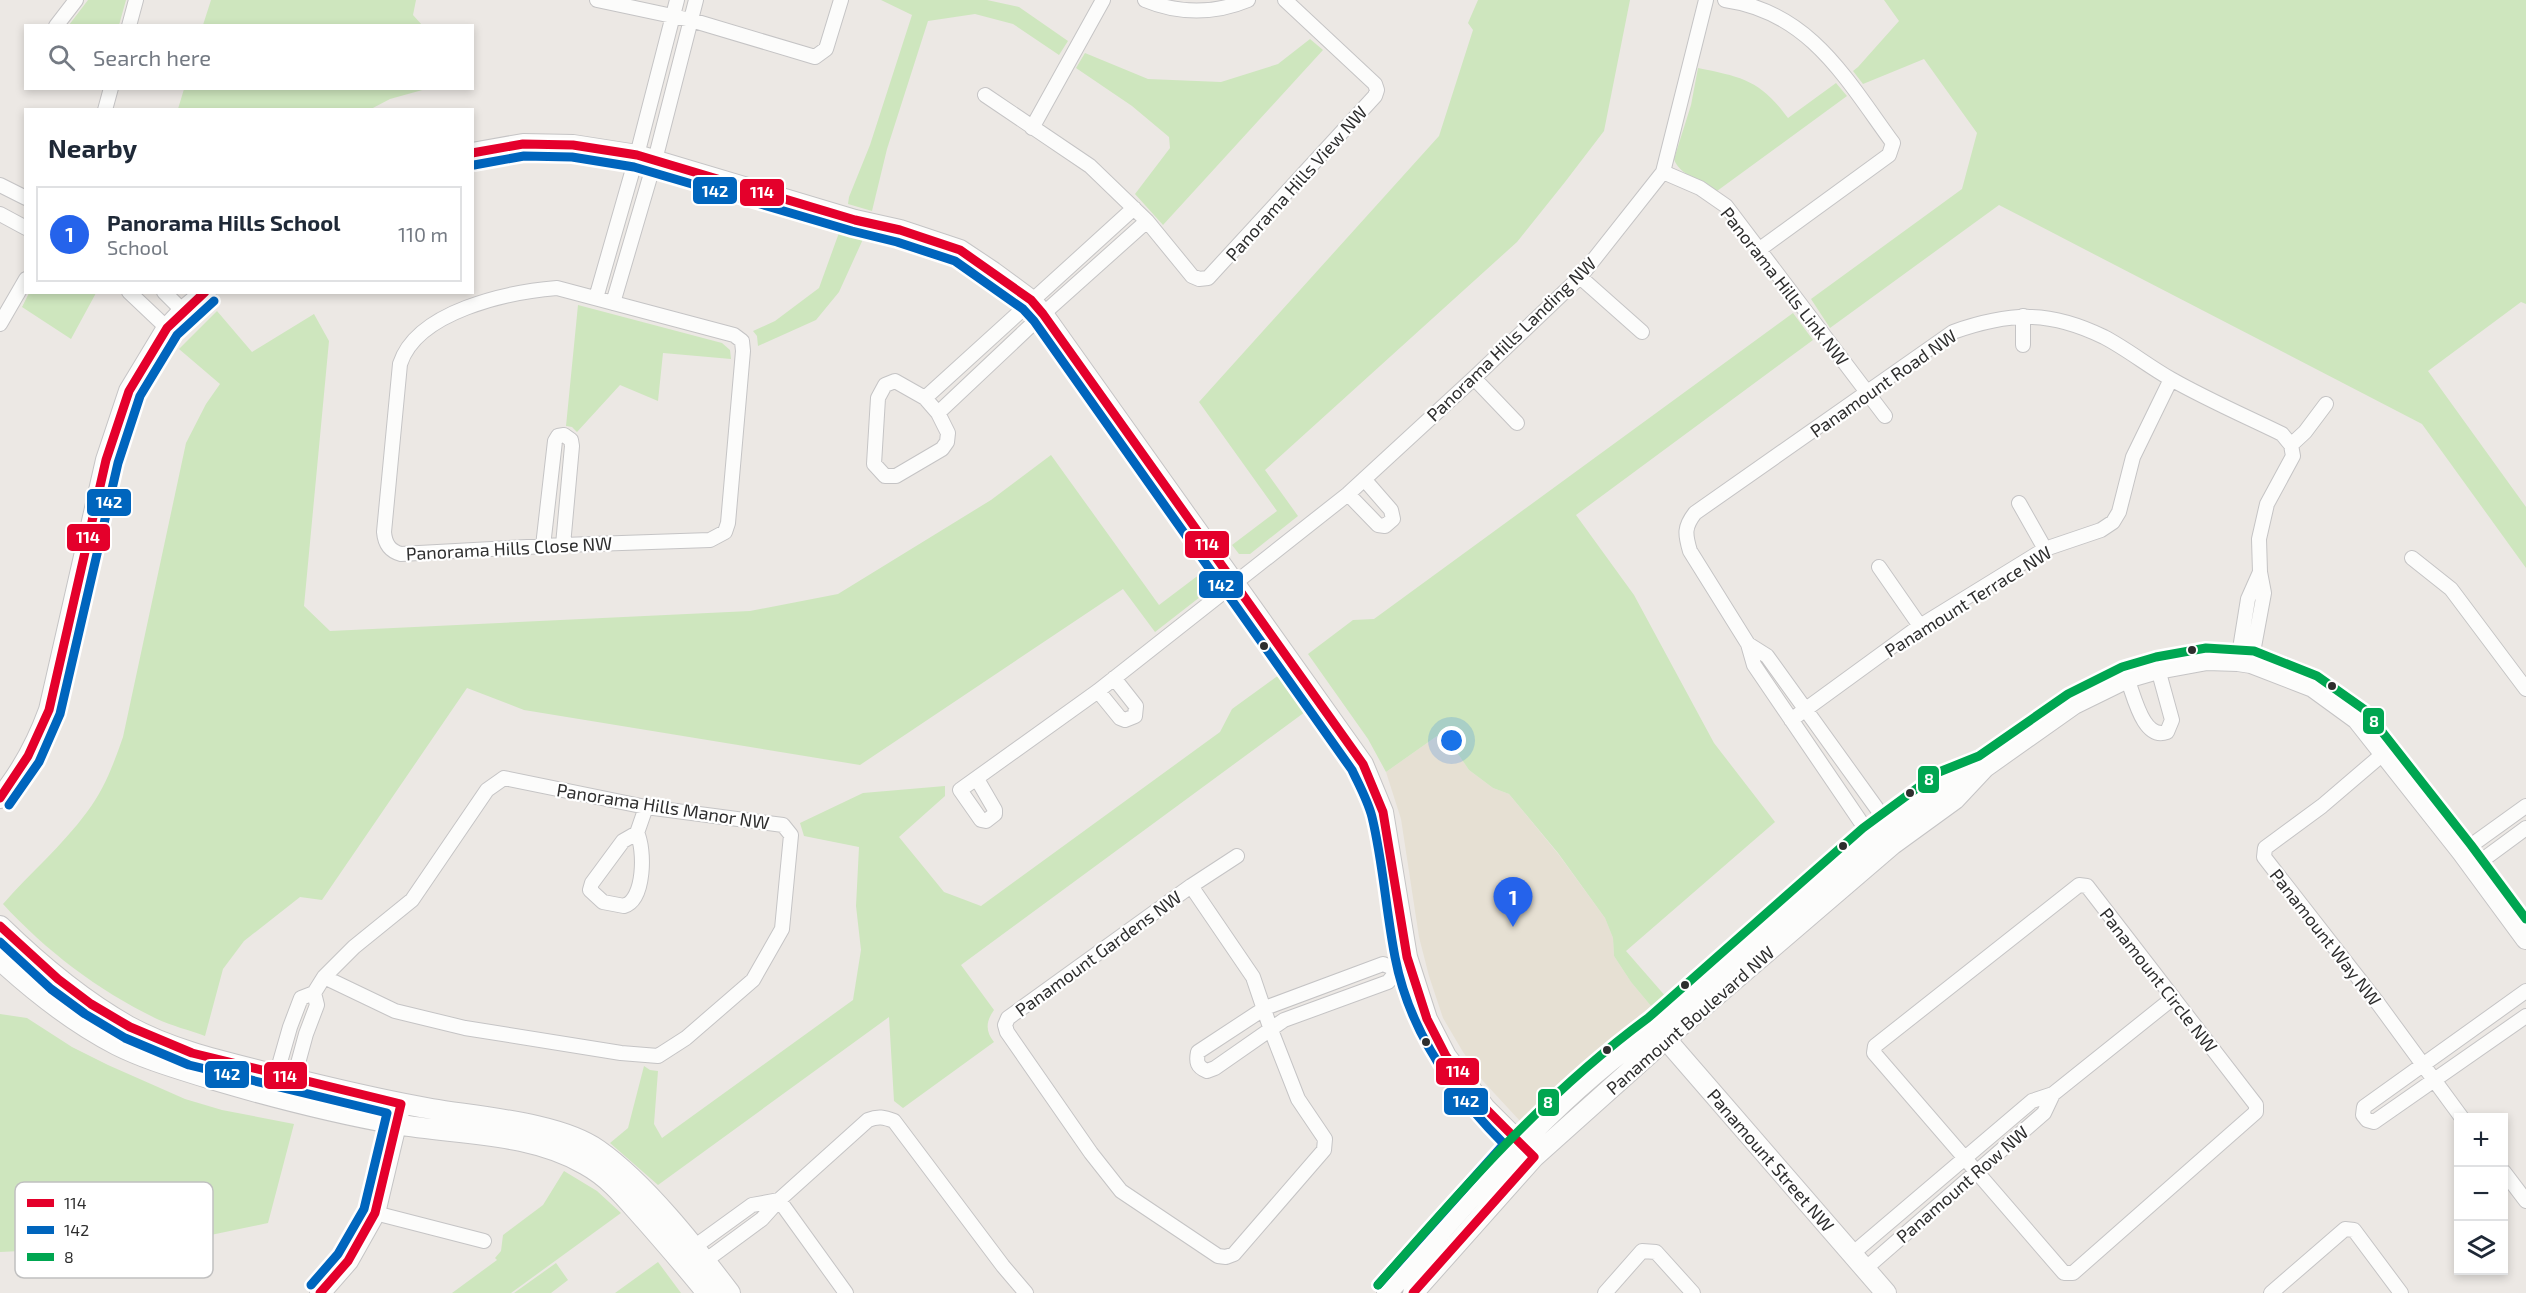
<!DOCTYPE html>
<html lang="en">
<head>
<meta charset="utf-8">
<style>
	body { margin:0; font-family:"Exo 2",sans-serif; background:#f2f2f3; color:#1f2937 }
	.controls { position:absolute; right:18px; bottom:18px; display:grid; overflow:hidden; border-radius:0px; box-shadow:0 3px 9px #0003 }
	.controls button { width:54px; height:54px; display:grid; place-items:center; padding:0; border:0; border-bottom:2px solid #e0e1e3; background:#fff; color:#1f2937; font:30px sans-serif }
	.you { position:absolute; left:1452px; top:741px; width:21px; height:21px; margin:-15px; border:4px solid #fff; border-radius:50%; background:#1a73e8; box-shadow:0 0 0 9px #1a73e833 }
	.badge { display:grid; place-items:center; width:39px; height:39px; border-radius:50%; background:#2563eb; color:#fff; font-size:20px; font-weight:700 }
	.pin { position:absolute; translate:-50% -50px; filter:drop-shadow(0 2px 3px #0008) }
	.pin::after { content:''; position:absolute; top:32px; width:21px; height:18px; background:inherit; clip-path:polygon(0 0,100% 0,50% 100%) }
	.list { margin:0; padding:0; list-style:none }
	h2 { display:flex; justify-content:space-between; align-items:center; height:78px; margin:0; padding:0 24px; font-size:26px }
	h2 small { font-size:20px; font-weight:400; color:#747a83 }
	.list li { display:grid; grid-template-columns:39px 1fr auto; gap:18px; align-items:center; box-sizing:border-box; height:96px; margin:0 12px 12px; padding:0 12px; border:2px solid #e0e1e3; border-radius:0px }
	.list b { display:block; font-size:22px; white-space:nowrap }
	.list p { margin:0; font-size:20px; white-space:nowrap; color:#747a83 }
	.list em { font-size:20px; font-style:normal; color:#747a83 }
	.icon { flex:none; width:33px; height:33px; fill:none; stroke:currentColor; stroke-width:2; stroke-linecap:round; stroke-linejoin:round }
	.map { position:relative; flex:none; width:2526px; height:1293px; overflow:hidden }
	.search { position:absolute; background:#fff; box-shadow:0 3px 9px #0003; left:24px; top:24px; width:450px; height:66px; display:flex; align-items:center; gap:15px; box-sizing:border-box; padding:0 21px; border-radius:0px; color:#747a83; font-size:22px }
	.panel { position:absolute; background:#fff; box-shadow:0 3px 9px #0003; left:24px; top:108px; width:450px; height:186px; border-radius:0px }
	.map>svg:first-child { display:block }
	.education { fill:#e6e0d3 }
	.green { fill:#cee6be }
	.lines { fill:none; stroke-linecap:round; stroke-linejoin:round }
	.street-casing { stroke:#c5c4c5; stroke-width:16 }
	.secondary-casing { stroke:#c5c4c5; stroke-width:22 }
	.street { stroke:#fcfcfb; stroke-width:14 }
	.secondary { stroke:#fcfcfb; stroke-width:20 }
	.bus-1-casing { stroke:#fff; stroke-width:14 }
	.bus-2-casing { stroke:#fff; stroke-width:14 }
	.bus-3-casing { stroke:#fff; stroke-width:14 }
	.bus-1 { stroke:#e4002b; stroke-width:9 }
	.bus-2 { stroke:#0065bd; stroke-width:9 }
	.bus-3 { stroke:#00a651; stroke-width:9 }
	.bus-dot { fill:#2e2e2e; stroke:#fff; stroke-width:2 }
	.labels { text-anchor:middle; dominant-baseline:central; stroke-width:4.5; stroke-linejoin:round; paint-order:stroke }
	.street-label { font-size:18px; fill:#2e2e2e; stroke:#fff }
	.key { fill:#fff; stroke:#c0c0c0; stroke-width:1.5 }
	.key-label { font-size:16px; fill:#2e2e2e }
	.line-badge { stroke:#fff; stroke-width:2 }
	.badge-label { font-size:16px; text-anchor:middle; font-weight:bold; fill:#fff }
</style>
</head>
<body>
<div class="map">
<svg width="2526" height="1293" viewBox="0 0 2526 1293">
	<rect width="100%" height="100%" fill="#ece8e4"/>
	<path class="education" d="M1437 736 1456 751 1469 770 1493 788 1509 794 1559 855 1605 918 1613 938 1614 956 1631 982 1651 1006 1548 1093 1520 1121 1483 1081 1463 1052 1443 1018 1429 976 1419 937 1401 819 1386 772Z"/>
	<path class="green" d="M88 0H126L119 25H69Z
		M211 0H416L413 15 422 25H203Z
		M881 0H987L1019 7 1068 41 1059 55 1013 24 975 14 928 21 887 149 872 211 848 204 849 197 870 145 912 15Z
		M1478 0H1630L1604 131 1565 182 1517 242 1265 470 1298 516 1250 554H1239L1232 545 1277 511 1199 402 1439 136 1473 30 1468 23Z
		M1884 0H2526V304L2521 302 2428 371 2526 507V568L2422 424 1999 205 1830 328 1811 299 1962 189 1977 133 1924 59 1863 84 1853 71 1858 67 1899 21Z
		M1310 39 1323 50 1163 225 1135 194 1170 148 1169 137 1132 106 1076 68 1085 53 1148 79 1221 82 1278 64Z
		M1698 68C1742 77 1760 80 1788 118L1836 83 1847 96 1717 191C1704 183 1678 174 1674 159L1691 105Z
		M184 89V88L426 89 390 99 371 109H178Z
		M840 230 864 237 839 292 816 320 758 346 757 336 753 331 775 321 819 288Z
		M29 293V292L96 293 71 339 22 307Z
		M578 305 722 343 730 350 731 359 663 353 658 401 620 385 577 432 572 427 566 426Z
		M217 311 252 352 314 314 329 341 304 606 330 631 750 611 838 594 991 500 1051 455 1159 605 1204 571 1209 578V590L1155 632 1123 589 860 765 524 710 467 688 322 900 300 897 244 941 223 969 205 1036C189 1030 172 1026 157 1019 99 991 46 951 3 904 30 873 62 846 87 812 104 790 114 763 123 737L186 443 206 404 220 384 179 349Z
		M1793 313 1813 340 1576 515 1634 595 1714 743 1775 822 1626 951 1667 998 1651 1006 1631 982 1614 956 1613 938 1605 918 1558 853 1509 794 1493 788 1469 770 1456 751 1437 736 1386 772 1368 739 1308 654 1353 620 1374 619Z
		M1283 672 1309 709 961 965 994 1010C986 1021 985 1031 994 1042L903 1108 894 1101 889 1017 658 1185 610 1143 628 1128 644 1066 650 1070 658 1071 654 1124 662 1138 853 1000 861 950 856 906 859 847 804 836 800 823 863 793 945 786V796L899 837 944 892 981 906 1220 732 1232 709Z
		M0 1014 27 1018 72 1047 108 1065 185 1099 222 1110 294 1124 268 1223 168 1244 0 1252Z
		M564 1171 597 1191 621 1213 511 1293H452L497 1260 495 1258 501 1251 503 1235 543 1205Z
		M658 1262 681 1293H615Z
		M556 1263 568 1280 551 1293H514Z"/>
	<g class="lines">
		<defs>
			<path id="street" d="M597 0 691 20 815 57 826 49 841 0
				M1145 0C1178 14 1215 14 1248 0
				M1725 0C1810 12 1846 79 1893 143L1889 155 1760 249
				M56 26 76 0
				M129 26 136 0
				M985 95 1090 166 1147 221 1192 276 1199 279 1208 278 1375 96 1377 90 1375 84 1285 0
				M105 110 111 88
				M1032 128 1103 0
				M1663 172 1700 188 1726 206 1885 416
				M0 185 26 198
				M0 214 26 228
				M1580 277 1642 332
				M557 288 734 335 742 341 743 351 728 523 725 532 710 540 563 545 401 554C390 551 385 544 384 532L400 364C417 311 508 292 557 288Z
				M129 292 167 328
				M164 292 183 311
				M596 298 637 155 677 0
				M613 303 655 160 696 0
				M0 324 26 279
				M2023 345V316
				M1474 378 1517 423
				M895 381 925 398 938 413 948 433 947 442 942 449 896 476H885L874 464 878 398 885 385Z
				M925 398 1134 208
				M938 413 1043 314 1147 221
				M2291 445 2305 432 2326 404
				M1348 494 1378 525 1385 526 1393 519 1391 510 1364 479
				M2019 503 2045 549
				M543 546 555 441 558 436 564 435 571 440 572 446 563 545
				M2412 558 2451 589 2526 689
				M1879 567 1920 626
				M1748 644 1767 656 1888 824 1890 832
				M2238 661 2248 599 2260 572
				M2127 678C2134 695 2143 741 2167 732L2172 720 2158 669
				M1098 691 1120 718 1125 720 1135 716 1136 706 1114 678
				M1791 720 1920 626 2045 549 2101 530 2113 522 2119 512 2133 457 2171 379
				M2384 753 2322 806 2265 848 2264 857 2377 1002 2462 1118
				M977 779 995 810V814L986 821 981 820 960 790 1098 691 1348 494 1474 378 1580 277 1663 172 1706 0
				M637 833C645 849 645 900 624 906L603 902 590 890 592 883 623 841Z
				M637 833 646 807
				M1879 840 1871 837 1754 665 1748 644 1690 551C1685 534 1684 527 1695 513L1953 332C2010 312 2049 310 2104 337 2127 349 2148 366 2171 379 2206 399 2245 416 2282 434L2291 445 2293 456 2267 504 2259 539 2260 572 2264 593 2251 663
				M2462 852 2526 806
				M2473 867 2526 828
				M2079 885 2087 886 2256 1105V1112L2073 1273H2064L1874 1053 1875 1046Z
				M1191 886 1253 977 1271 1030 1298 1099 1325 1139 1324 1150 1234 1254 1226 1257 1218 1256 1121 1191 1091 1153 1007 1032 1005 1025 1008 1018Z
				M1191 886 1237 856
				M1398 970 1383 964 1265 1008 1198 1052C1196 1062 1197 1067 1207 1071L1215 1068 1284 1020 1388 982 1398 970 1409 966
				M2526 991 2364 1107 2363 1115 2367 1120 2374 1122 2526 1016
				M270 1097 290 1027 301 998 314 993 324 977 354 947 412 900 487 790 504 778 646 807 783 825 791 835 782 929 753 980 686 1038 658 1056 621 1053 465 1028 395 1011 324 977
				M288 1100 306 1034 317 1005 314 993
				M2504 1172 2526 1201
				M779 1200 846 1293
				M375 1213 484 1241
				M692 1253 694 1247 752 1205 779 1200
				M1852 1254 2032 1101 2053 1094 2173 998
				M697 1263 705 1261 762 1219 779 1200 868 1120C878 1116 884 1117 894 1121L1003 1266 1026 1293
				M1865 1269 2044 1113 2053 1094
				M1605 1293 1642 1251 1656 1252 1693 1293
				M2271 1293 2345 1229 2354 1230 2401 1293"/>
			<path id="secondary" d="M472 153 523 144 573 145 637 155 855 220 900 230 960 250 993 272 1031 300 1043 314 1363 764 1383 812 1407 957 1427 1019 1446 1056 1485 1108 1534 1157
				M0 798C22 771 37 743 49 710L106 460 129 391 167 328 183 311 206 292
				M0 926C39 964 80 999 128 1026 172 1050 221 1061 269 1073 323 1086 377 1100 432 1109 480 1117 560 1123 598 1150 645 1183 695 1247 730 1293
				M0 960C36 993 74 1023 117 1045 147 1060 180 1069 211 1079 272 1097 334 1113 396 1124 459 1135 530 1132 586 1165 610 1178 627 1200 645 1220 666 1244 687 1268 707 1293
				M1658 1030 1886 1293
				M320 1293 348 1261 375 1213 399 1112
				M1387 1293C1468 1201 1554 1096 1656 1027L1871 837 1945 782 1980 769
				M1413 1293 1534 1157 1677 1029 1893 844 1955 799 1985 767 2074 704 2127 678 2158 669 2207 660 2238 661 2251 663 2313 687 2357 719 2462 852 2526 939"/>
		</defs>
		<use href="#street" class="street-casing"/>
		<use href="#secondary" class="secondary-casing"/>
		<use href="#street" class="street"/>
		<use href="#secondary" class="secondary"/>
		<defs>
			<path id="bus-1" d="M472 153 523 144 573 145 637 155 855 220 900 230 960 250 1031 300 1043 314 1363 764 1383 812 1407 957 1427 1019 1446 1056 1485 1108 1534 1157 1413 1293
				M0 798 28 756 49 710 106 460 129 391 167 328 205 292
				M0 926 58 979 91 1004 130 1027 192 1053 401 1104 375 1213 348 1261 320 1293"/>
			<path id="bus-2" d="M474 165 524 156 572 157 634 167 852 231 897 242 955 261 1023 309 1034 321 1352 770C1359 785 1368 801 1372 817 1383 862 1386 911 1395 957 1409 1031 1452 1092 1504 1144L1378 1285
				M9 805 39 762 60 714 118 463 140 396 177 335 214 301
				M0 942 51 989 85 1014 125 1038 189 1065 387 1113 364 1209 338 1254 311 1285"/>
			<path id="bus-3" d="M1378 1285C1462 1189 1545 1094 1648 1018L1863 828 1939 772 1979 756 2068 694 2122 667 2156 657 2206 648 2254 651 2317 676 2365 710 2471 845 2526 919"/>
		</defs>
		<use href="#bus-1" class="bus-1-casing"/>
		<use href="#bus-2" class="bus-2-casing"/>
		<use href="#bus-3" class="bus-3-casing"/>
		<use href="#bus-1" class="bus-1"/>
		<use href="#bus-2" class="bus-2"/>
		<use href="#bus-3" class="bus-3"/>
	</g>
	<g class="bus-dot">
		<circle cx="1264" cy="646" r="5"/>
		<circle cx="2192" cy="650" r="5"/>
		<circle cx="2332" cy="686" r="5"/>
		<circle cx="1910" cy="793" r="5"/>
		<circle cx="1843" cy="846" r="5"/>
		<circle cx="1685" cy="985" r="5"/>
		<circle cx="1426" cy="1042" r="5"/>
		<circle cx="1607" cy="1050" r="5"/>
	</g>
	<g class="labels">
		<g class="street-label">
			<text transform="translate(1296 183) rotate(-48)">Panorama Hills View NW</text>
			<text transform="translate(1785 286) rotate(52)">Panorama Hills Link NW</text>
			<text transform="translate(1511 339) rotate(-44)">Panorama Hills Landing NW</text>
			<text transform="translate(1883 383) rotate(-35)">Panamount Road NW</text>
			<text transform="translate(509 548) rotate(-3)">Panorama Hills Close NW</text>
			<text transform="translate(1968 601) rotate(-32)">Panamount Terrace NW</text>
			<text transform="translate(663 806) rotate(9)">Panorama Hills Manor NW</text>
			<text transform="translate(2326 937) rotate(52)">Panamount Way NW</text>
			<text transform="translate(1098 953) rotate(-36)">Panamount Gardens NW</text>
			<text transform="translate(2159 980) rotate(52)">Panamount Circle NW</text>
			<text transform="translate(1690 1020) rotate(-41)">Panamount Boulevard NW</text>
			<text transform="translate(1771 1160) rotate(49)">Panamount Street NW</text>
			<text transform="translate(1962 1184) rotate(-41)">Panamount Row NW</text>
		</g>
	</g>
	<rect x="15" y="1182" width="198" height="96" rx="9" class="key"/>
	<rect x="27" y="1199" width="27" height="8" fill="#e4002b"/>
	<rect x="27" y="1226" width="27" height="8" fill="#0065bd"/>
	<rect x="27" y="1253" width="27" height="8" fill="#00a651"/>
	<g class="key-label">
		<text x="64" y="1209">114</text>
		<text x="64" y="1236">142</text>
		<text x="64" y="1263">8</text>
	</g>
	<g class="line-badge">
		<rect x="692" y="176" width="46" height="29" rx="6" fill="#0065bd"/>
		<rect x="739" y="178" width="46" height="29" rx="6" fill="#e4002b"/>
		<rect x="86" y="488" width="46" height="29" rx="6" fill="#0065bd"/>
		<rect x="66" y="523" width="45" height="29" rx="6" fill="#e4002b"/>
		<rect x="1184" y="530" width="46" height="29" rx="6" fill="#e4002b"/>
		<rect x="1198" y="570" width="46" height="29" rx="6" fill="#0065bd"/>
		<rect x="2362" y="707" width="23" height="28" rx="6" fill="#00a651"/>
		<rect x="1917" y="765" width="23" height="29" rx="6" fill="#00a651"/>
		<rect x="1435" y="1057" width="45" height="29" rx="6" fill="#e4002b"/>
		<rect x="204" y="1060" width="46" height="29" rx="6" fill="#0065bd"/>
		<rect x="263" y="1061" width="45" height="29" rx="6" fill="#e4002b"/>
		<rect x="1443" y="1087" width="46" height="29" rx="6" fill="#0065bd"/>
		<rect x="1537" y="1088" width="23" height="29" rx="6" fill="#00a651"/>
	</g>
	<g class="badge-label">
		<text x="715" y="197">142</text>
		<text x="762" y="198">114</text>
		<text x="109" y="508">142</text>
		<text x="88" y="543">114</text>
		<text x="1207" y="550">114</text>
		<text x="1221" y="591">142</text>
		<text x="2374" y="727">8</text>
		<text x="1929" y="785">8</text>
		<text x="1458" y="1077">114</text>
		<text x="227" y="1080">142</text>
		<text x="285" y="1082">114</text>
		<text x="1466" y="1107">142</text>
		<text x="1548" y="1108">8</text>
	</g>
</svg>
<div class="controls">
<button>+</button>
<button>−</button>
<button><svg class="icon" aria-label="layers" viewBox="0 0 24 24"><path d="M12 4l9 5-9 5-9-5zM3 14l9 5 9-5"/></svg></button>
</div>
<div class="you"></div>
<div class="pin badge" style="left:1513px;top:927px">1</div>
<div class="search"><svg class="icon" aria-label="search" viewBox="0 0 24 24"><circle cx="10" cy="10" r="6"/><path d="M15 15l6 6"/></svg>Search here</div>
<section class="panel">
<h2>Nearby<small></small></h2>
<ul class="list">
<li><span class="badge">1</span><div><b>Panorama Hills School</b><p>School</p></div><em>110 m</em></li>
</ul>
</section>
</div>
</body>
</html>
